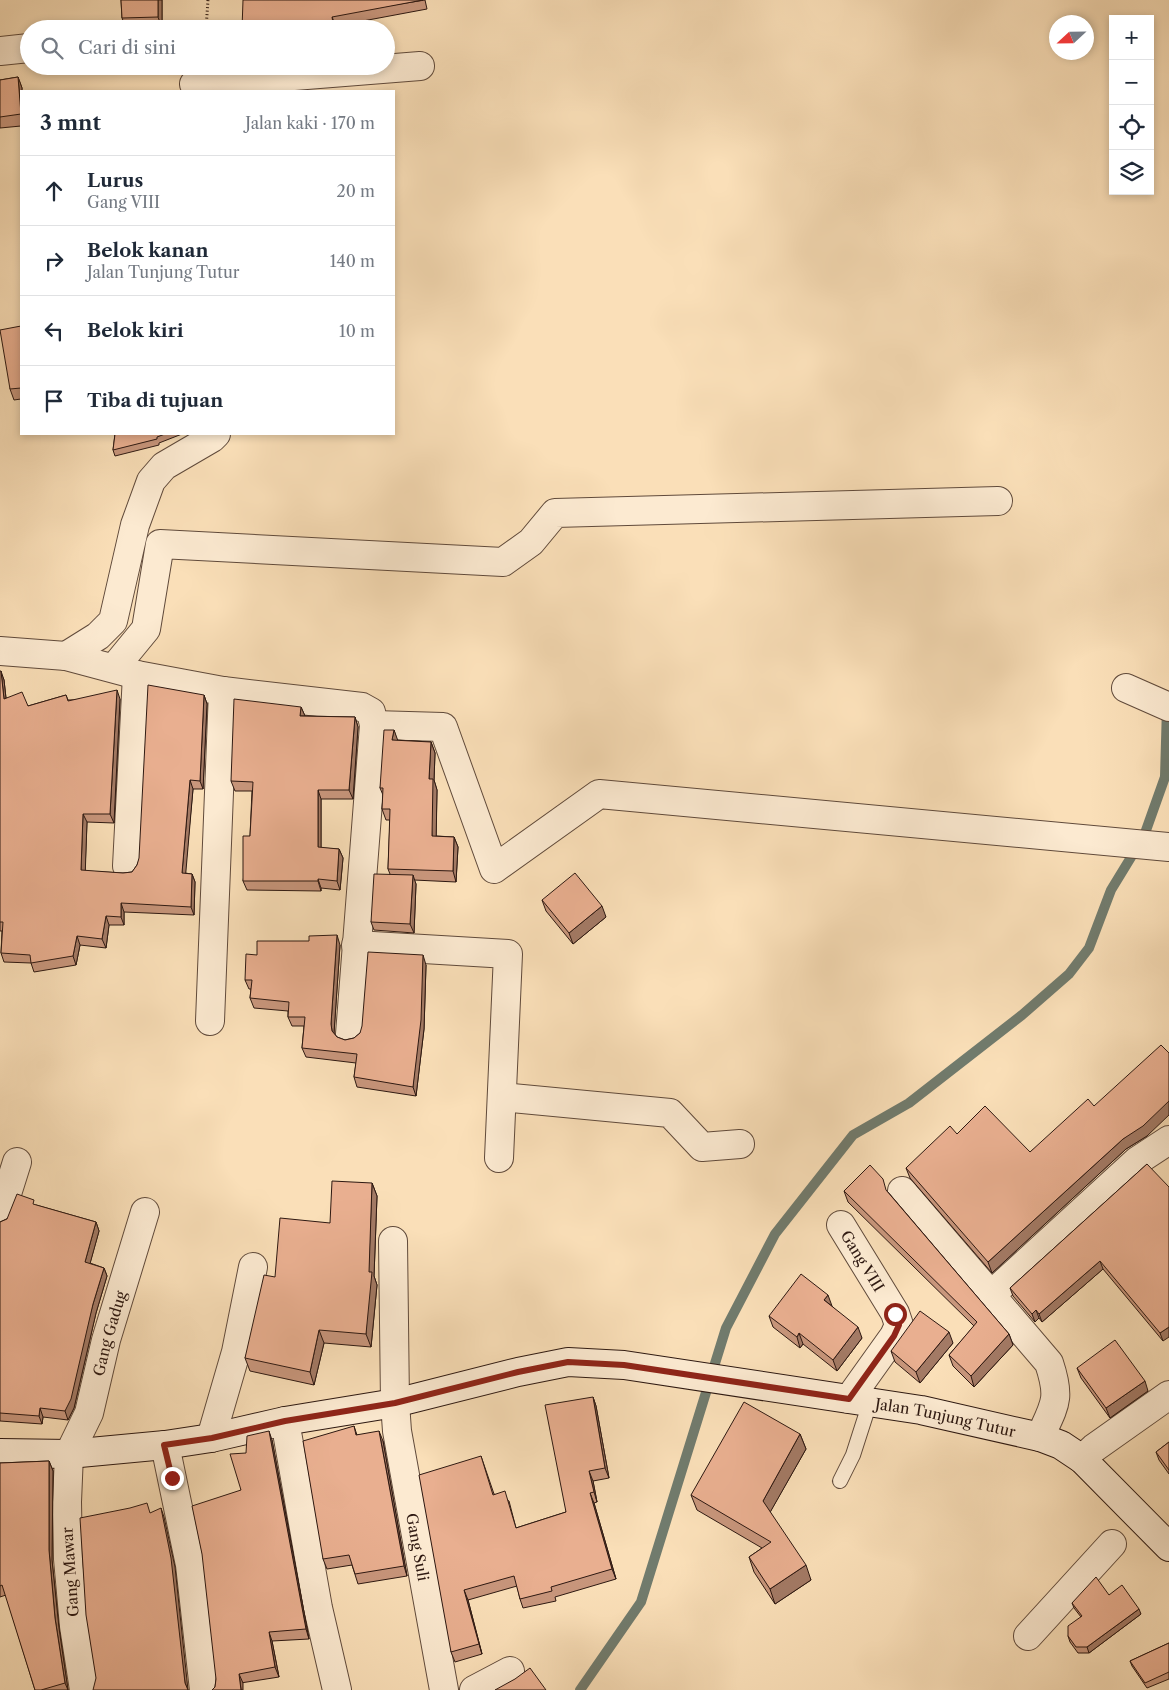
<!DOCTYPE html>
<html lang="id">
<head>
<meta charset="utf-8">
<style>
	body { margin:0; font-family:"Libre Caslon Text",serif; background:#f2f2f3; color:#1f2937 }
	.controls { position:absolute; right:15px; top:15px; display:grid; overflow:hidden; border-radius:0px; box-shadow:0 2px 8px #0003 }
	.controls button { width:45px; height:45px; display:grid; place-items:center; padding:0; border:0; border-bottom:1px solid #e0e1e3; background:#fff; color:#1f2937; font:25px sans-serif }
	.compass { position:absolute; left:1049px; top:15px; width:45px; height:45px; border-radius:50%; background:#fff; box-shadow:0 2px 8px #0003; rotate:248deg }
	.stop { position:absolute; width:15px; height:15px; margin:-11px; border:4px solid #8f2418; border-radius:50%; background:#fff }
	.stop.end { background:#8f2418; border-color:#fff; box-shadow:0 1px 5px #0008 }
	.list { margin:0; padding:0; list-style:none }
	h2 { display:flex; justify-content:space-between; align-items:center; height:65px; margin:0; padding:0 20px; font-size:21px }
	h2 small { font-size:16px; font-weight:400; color:#747a83 }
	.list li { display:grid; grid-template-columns:32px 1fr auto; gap:15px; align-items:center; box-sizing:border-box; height:70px; padding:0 20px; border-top:1px solid #e0e1e3 }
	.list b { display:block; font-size:19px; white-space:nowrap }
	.list p { margin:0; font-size:16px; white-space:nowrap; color:#747a83 }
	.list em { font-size:16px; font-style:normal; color:#747a83 }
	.icon { flex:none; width:28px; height:28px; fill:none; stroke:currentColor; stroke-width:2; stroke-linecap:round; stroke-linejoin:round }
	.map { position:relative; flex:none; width:1169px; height:1690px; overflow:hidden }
	.search { position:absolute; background:#fff; box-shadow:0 2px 8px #0003; left:20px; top:20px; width:375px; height:55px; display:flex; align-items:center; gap:12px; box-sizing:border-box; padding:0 18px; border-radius:28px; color:#747a83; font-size:19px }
	.panel { position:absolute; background:#fff; box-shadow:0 2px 8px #0003; left:20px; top:90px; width:375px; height:345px; border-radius:0px }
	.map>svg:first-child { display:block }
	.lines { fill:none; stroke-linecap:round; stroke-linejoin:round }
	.stream { stroke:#717b6d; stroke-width:10 }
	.lane-casing { stroke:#604a3b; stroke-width:16 }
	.street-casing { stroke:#604a3b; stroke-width:30 }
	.secondary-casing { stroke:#2d1811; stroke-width:30 }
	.path { stroke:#2d1811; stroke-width:3; stroke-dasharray:1 2.5; stroke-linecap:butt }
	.lane { stroke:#fcead1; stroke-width:14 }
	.street { stroke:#fcead1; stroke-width:28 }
	.secondary { stroke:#fcead1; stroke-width:28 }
	.wall { fill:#c8967c; stroke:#2d1811 }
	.shaded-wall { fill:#a37a65; stroke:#2d1811 }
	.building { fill:#e9af90; stroke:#2d1811 }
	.route { stroke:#8f2418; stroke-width:6 }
	.labels { text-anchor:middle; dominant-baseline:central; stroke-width:4; stroke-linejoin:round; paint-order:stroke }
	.street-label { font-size:15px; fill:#2d1811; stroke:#fcead1 }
</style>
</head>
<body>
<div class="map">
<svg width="1169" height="1690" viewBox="0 0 1169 1690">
	<rect width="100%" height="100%" fill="#fadfb8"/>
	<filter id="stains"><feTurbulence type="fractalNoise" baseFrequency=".004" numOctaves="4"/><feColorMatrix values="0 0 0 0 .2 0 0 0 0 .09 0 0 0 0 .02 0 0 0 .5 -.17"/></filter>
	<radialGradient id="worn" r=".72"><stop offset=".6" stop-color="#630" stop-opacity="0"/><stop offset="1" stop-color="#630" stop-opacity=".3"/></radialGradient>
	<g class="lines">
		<path class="stream" d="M580 1690 641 1602 726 1328 775 1234 853 1135 909 1103 1022 1015 1069 974 1089 948 1111 890 1144 836 1165 777 1167 707"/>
		<defs>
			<path id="lane" d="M840 1481 853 1455 870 1402"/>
			<g id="street">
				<path d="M0 51 29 48"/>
				<path d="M194 84 420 66"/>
				<path d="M0 651 66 656 137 675 223 691 362 707 371 712 374 725 350 1034"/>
				<path d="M66 656 98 636 113 621 135 525 151 481 164 466 212 438 216 434"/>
				<path d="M114 668 146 629 160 544 503 562 531 542 555 513 998 501"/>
				<path d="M1126 688 1169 707"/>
				<path d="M374 725 443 727 494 869 599 794 1169 847"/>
				<path d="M127 866 137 675"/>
				<path d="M356 945 508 954 499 1158"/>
				<path d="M210 1021 223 691"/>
				<path d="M502 1097 670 1113 702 1147 740 1144"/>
				<path d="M902 1191 1049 1363C1061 1399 1055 1404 1040 1437"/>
				<path d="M0 1216 17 1162"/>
				<path id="s1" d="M841 1225 895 1313 899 1325 894 1336 849 1399"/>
				<path id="s2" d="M393 1241 395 1403 397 1431 444 1690"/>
				<path d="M992 1294 1137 1161 1169 1140"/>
				<path d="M285 1421 318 1608 337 1690"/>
				<path d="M211 1438 236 1352 253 1267"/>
				<path d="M165 1445 190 1565 204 1690"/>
				<path d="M1082 1459 1094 1448 1169 1395"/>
				<path d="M1028 1636 1112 1544"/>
				<path id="s3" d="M84 1690 74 1626 68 1559 67 1502 69 1454 89 1413 106 1340 145 1212"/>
				<path d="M474 1690 510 1671"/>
			</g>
			<g id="secondary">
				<path id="s4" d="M0 1453 69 1454 165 1445 211 1438 285 1421 395 1403 518 1372 568 1362 624 1365 921 1410 1040 1437 1061 1445 1082 1459 1169 1547"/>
			</g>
		</defs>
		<use href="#lane" class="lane-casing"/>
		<use href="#street" class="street-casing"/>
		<use href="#secondary" class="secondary-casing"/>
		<path class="path" d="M206 29 208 0"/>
		<use href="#lane" class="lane"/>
		<use href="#street" class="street"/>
		<use href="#secondary" class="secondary"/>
	</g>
	<path class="wall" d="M121 0H162V28H126L122 18Z
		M425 0 427 9 336 26V29H242Z
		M18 77 22 88 21 126 0 128V80Z
		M21 326V399L14 400 10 389Z
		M115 434H182L159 443V445L115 456 113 450Z
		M0 671 4 680 6 698 28 706 66 695 68 700 120 699 114 823 87 822 85 871 123 873 132 872 137 865 204 695 207 704 203 789H193L185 873 192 874 195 882 194 915 124 912V925H109L106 948 80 945 76 965 34 972 31 963 4 962 1 953 2 931H0Z
		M301 707 305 716 355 717 358 727 353 799H321V848L339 849 343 858 340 890 321 888V891L247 890 243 881 250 836 252 791H235L231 781Z
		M394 730 397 740 431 742 435 753 434 780 437 790 436 836 454 837 458 847 456 882 414 880 416 884 414 933 374 930 371 922 390 874 388 869 390 820H386L382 809 383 795 380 788Z
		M542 900 606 917 573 944 546 911Z
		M340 945 334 1033 337 1037 345 1040 354 1038 360 1033 426 965 424 1029 416 1096 357 1087 354 1077 356 1063 306 1057 302 1048 304 1026H292L288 1017V1011L254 1008 250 998 251 989H249L245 980Z
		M1094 1106 1147 1136 1126 1149 992 1273 910 1178 906 1168 957 1134 1030 1152Z
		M1147 1164 1163 1341 1103 1269 1042 1322 1039 1318 1035 1322 1013 1296 1010 1288Z
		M372 1183 377 1196 374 1276 377 1285 371 1347 324 1343 314 1385 250 1371 245 1358 275 1277 330 1223Z
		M844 1191 888 1192 1009 1334 1013 1345 974 1387 953 1366 949 1355 974 1326 848 1202Z
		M36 1205 96 1222 99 1231 90 1263 104 1268 107 1276 96 1313 74 1408 68 1420 43 1417 42 1424 0 1421V1222Z
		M832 1306 862 1338 837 1371 803 1344 800 1348 773 1327 769 1316Z
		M953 1343 920 1383 895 1362 891 1351Z
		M1077 1368 1148 1391 1110 1418 1081 1378Z
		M593 1397 596 1406 609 1478 593 1481 597 1502 594 1503 616 1579 555 1597 556 1601 523 1608 520 1599 517 1586 468 1600 482 1654 455 1662 451 1652 481 1456 494 1494 509 1501 516 1528 566 1512Z
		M354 1426 357 1435 383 1441 407 1576 358 1584 352 1565 327 1569 323 1559Z
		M800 1434 806 1449 770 1512 811 1580 775 1604 754 1572 749 1557 762 1548 697 1510 691 1495Z
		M272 1440 309 1639 272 1641 279 1677 215 1687 246 1453Z
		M1169 1442V1474L1159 1460 1156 1452Z
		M49 1461 53 1471 52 1560 59 1628 68 1690H35L6 1595 0 1597V1463Z
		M1109 1595 1141 1614 1089 1653H1078L1070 1642 1068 1636 1081 1617 1074 1608 1072 1603Z
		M1169 1643V1679L1147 1688 1132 1666 1130 1661Z"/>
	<path class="shaded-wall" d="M158 0H162V28L158 17Z
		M332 17 336 26V29H334Z
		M18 77 22 88 21 110Z
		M1 671 4 680 7 708 4 699Z
		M117 690 120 699 114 823 110 814Z
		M204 695 207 704 203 789 200 781Z
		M301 707 305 716H300Z
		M355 717 358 727 353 799 349 790Z
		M394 730 398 741 392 740Z
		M431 742 435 753 434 780 437 790 436 847 432 836 429 779Z
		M190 780 193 789 185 882 182 873Z
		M318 790 321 799V857L318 847Z
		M83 814 87 822 85 879 81 870Z
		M454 837 458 847 456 882 453 871Z
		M339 849 343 858 340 890 337 881Z
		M192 874 195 882 194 915 191 907Z
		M413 875 416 884 414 933 410 924Z
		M318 879 321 888V891L318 881Z
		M121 903 124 912V925L121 917Z
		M602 906 606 917 573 944 569 933Z
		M106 916 109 925 106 948 102 939Z
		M337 935 340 945 334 1033 332 1031 331 1024Z
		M77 936 80 945 76 965 73 956Z
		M423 955 426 965 424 1029 416 1096 413 1087Z
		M1169 1101V1115L1147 1136 1126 1149 992 1273 988 1262 1123 1139Z
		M372 1183 377 1196 374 1276 377 1285 371 1347 366 1334Z
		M96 1222 99 1231 88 1271 85 1262Z
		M1100 1261 1103 1269 1042 1322 1039 1314Z
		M104 1268 107 1276 96 1313 74 1408 68 1420 65 1411 93 1304Z
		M828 1295 832 1306 824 1300Z
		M1036 1310 1039 1318 1035 1322 1032 1314Z
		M858 1327 862 1338 837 1371 833 1360Z
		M1169 1327V1337L1163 1341 1160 1333Z
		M319 1330 324 1343 314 1385 310 1372Z
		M949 1332 953 1343 920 1383 916 1372Z
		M799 1333 803 1344 800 1348 797 1337Z
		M1009 1334 1013 1345 974 1387 971 1376Z
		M1145 1381 1148 1391 1110 1418 1106 1408Z
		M593 1397 596 1406 609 1478 605 1468Z
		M40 1408 43 1417 42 1424 39 1416Z
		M269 1431 272 1440 309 1639 306 1629Z
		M379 1431 383 1441 407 1576 404 1566Z
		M800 1434 806 1449 768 1516 763 1501Z
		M49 1461 53 1471 52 1560 59 1628 68 1690 65 1683 55 1618 49 1550Z
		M589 1471 593 1481 597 1502 594 1492Z
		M590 1493 594 1503 616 1579 612 1569Z
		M161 1508 164 1517 175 1567 188 1690 185 1683Z
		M806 1565 811 1580 775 1604 770 1589Z
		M464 1590 468 1600 482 1654 479 1644Z
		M1139 1609 1141 1614 1089 1653 1087 1647Z
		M269 1632 272 1641 279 1677 275 1667Z
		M239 1674 243 1683V1690H241Z"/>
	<path class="building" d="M121 0H158V17L122 18Z
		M243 0H423L332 17 334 29H242Z
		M18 77 21 114 0 117V80Z
		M21 326V388L10 389 0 330Z
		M115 434H165L157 437V439L113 450Z
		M0 671H1L4 699 22 692 28 706 66 695 68 701 117 690 110 814H83L81 870 123 873 132 872 137 865 139 858 148 685 204 695 200 781 190 780 182 873 192 874 191 907 121 903V917L106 916 102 939 77 936 73 956 31 963 30 955 1 953 3 922H0Z
		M234 699 301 707 300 716 355 717 349 790H318V847L339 849 337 881 318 879V881H243V836H250L253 782 231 781Z
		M384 730H394L392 740 431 742 429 779H433L432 836 454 837 453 871 388 869 390 809H382L383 788H380Z
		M575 873 602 906 569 933 542 900Z
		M374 874 413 875 410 924 371 922Z
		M337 935 331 1024 332 1031 337 1037 345 1040 354 1038 360 1033 362 1026 368 952 423 955 421 1020 413 1087 354 1077 357 1054 302 1048 305 1017H288L289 1002 250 998 252 980H245L246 954 257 955V941H309V936Z
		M1161 1045 1169 1053V1101L1143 1126 1123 1139 988 1262 906 1168 950 1126 957 1134 985 1106 1030 1152 1088 1099 1094 1106Z
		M1147 1164 1169 1187V1327L1160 1333 1100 1261 1039 1314 1036 1310 1032 1314 1010 1288Z
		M870 1165 883 1179 886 1190 1009 1334 971 1376 949 1355 977 1322 844 1191Z
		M332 1181 372 1183 369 1272H372L366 1334 319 1330 310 1372 245 1358 264 1275 275 1277 280 1218 330 1223Z
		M17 1194 34 1200 33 1204 96 1222 85 1262 104 1268 93 1304 71 1399 65 1411 40 1408 39 1416 0 1413V1222L7 1219Z
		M801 1274 828 1295 824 1300 858 1327 833 1360 799 1333 797 1337 769 1316Z
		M920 1311 949 1332 916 1372 891 1351Z
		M1115 1340 1145 1381 1106 1408 1077 1368Z
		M593 1397 605 1468 589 1471 594 1492 590 1493 612 1569 551 1587 552 1591 520 1599 514 1576 464 1590 479 1644 451 1652 419 1475 481 1456 493 1495 505 1491 516 1528 566 1512 545 1405Z
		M744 1402 800 1434 763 1501 806 1565 770 1589 749 1557 771 1542 691 1495Z
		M354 1426 356 1435 379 1431 404 1566 355 1574 349 1555 323 1559 303 1441Z
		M269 1431 306 1629 269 1632 275 1667 239 1674 241 1690H212L215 1687 216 1679 202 1554 192 1506 241 1490 230 1454 246 1453 247 1436Z
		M1169 1442V1470L1156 1452Z
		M49 1461V1550L55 1618 65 1683 41 1690H35L2 1585 0 1586V1463Z
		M147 1503 150 1513 161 1508 171 1558 185 1683 188 1690H93L96 1678 86 1615 80 1518 130 1508Z
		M1096 1577 1109 1595 1122 1585 1139 1609 1087 1647H1076L1068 1636V1626L1082 1616 1072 1603Z
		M1169 1643V1672L1145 1683 1130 1661Z
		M530 1668 546 1690H495L515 1679Z"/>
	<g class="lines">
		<path class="route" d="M172 1478 164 1445 212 1438 285 1421 395 1403 518 1372 568 1362 624 1365 849 1399 894 1336 899 1325 895 1314"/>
	</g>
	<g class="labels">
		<g class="street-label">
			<text stroke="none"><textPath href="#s1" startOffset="42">Gang VIII</textPath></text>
			<text stroke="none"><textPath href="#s3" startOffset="365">Gang Gadug</textPath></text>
			<text stroke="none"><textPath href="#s4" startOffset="959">Jalan Tunjung Tutur</textPath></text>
			<text stroke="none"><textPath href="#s2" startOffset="308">Gang Suli</textPath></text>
			<text transform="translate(70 1572) rotate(-94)">Gang Mawar</text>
		</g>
	</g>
	<rect width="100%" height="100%" filter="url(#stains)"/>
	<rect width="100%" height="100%" fill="url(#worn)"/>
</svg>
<div class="controls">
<button>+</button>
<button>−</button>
<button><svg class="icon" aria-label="locate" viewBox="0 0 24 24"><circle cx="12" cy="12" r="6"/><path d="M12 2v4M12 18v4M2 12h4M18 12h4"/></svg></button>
<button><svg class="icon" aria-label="layers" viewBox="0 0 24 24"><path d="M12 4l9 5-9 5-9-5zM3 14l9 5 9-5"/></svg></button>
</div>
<svg class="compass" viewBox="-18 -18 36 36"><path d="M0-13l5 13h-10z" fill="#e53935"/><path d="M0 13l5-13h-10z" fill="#747a83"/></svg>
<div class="stop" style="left:895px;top:1314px"></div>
<div class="stop end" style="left:172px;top:1478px"></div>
<div class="search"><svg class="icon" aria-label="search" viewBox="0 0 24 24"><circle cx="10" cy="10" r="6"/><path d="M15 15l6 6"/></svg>Cari di sini</div>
<section class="panel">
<h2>3 mnt<small>Jalan kaki · 170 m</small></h2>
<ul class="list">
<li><svg class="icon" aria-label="ahead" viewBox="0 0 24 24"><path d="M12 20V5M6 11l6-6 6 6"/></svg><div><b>Lurus</b><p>Gang VIII</p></div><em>20 m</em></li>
<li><svg class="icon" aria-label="right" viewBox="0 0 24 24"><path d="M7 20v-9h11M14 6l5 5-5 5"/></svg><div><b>Belok kanan</b><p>Jalan Tunjung Tutur</p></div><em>140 m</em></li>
<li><svg class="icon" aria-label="left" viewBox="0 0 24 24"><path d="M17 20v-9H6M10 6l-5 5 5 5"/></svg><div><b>Belok kiri</b></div><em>10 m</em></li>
<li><svg class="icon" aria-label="arrive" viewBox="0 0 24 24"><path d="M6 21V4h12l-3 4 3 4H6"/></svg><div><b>Tiba di tujuan</b></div></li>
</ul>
</section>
</div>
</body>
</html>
